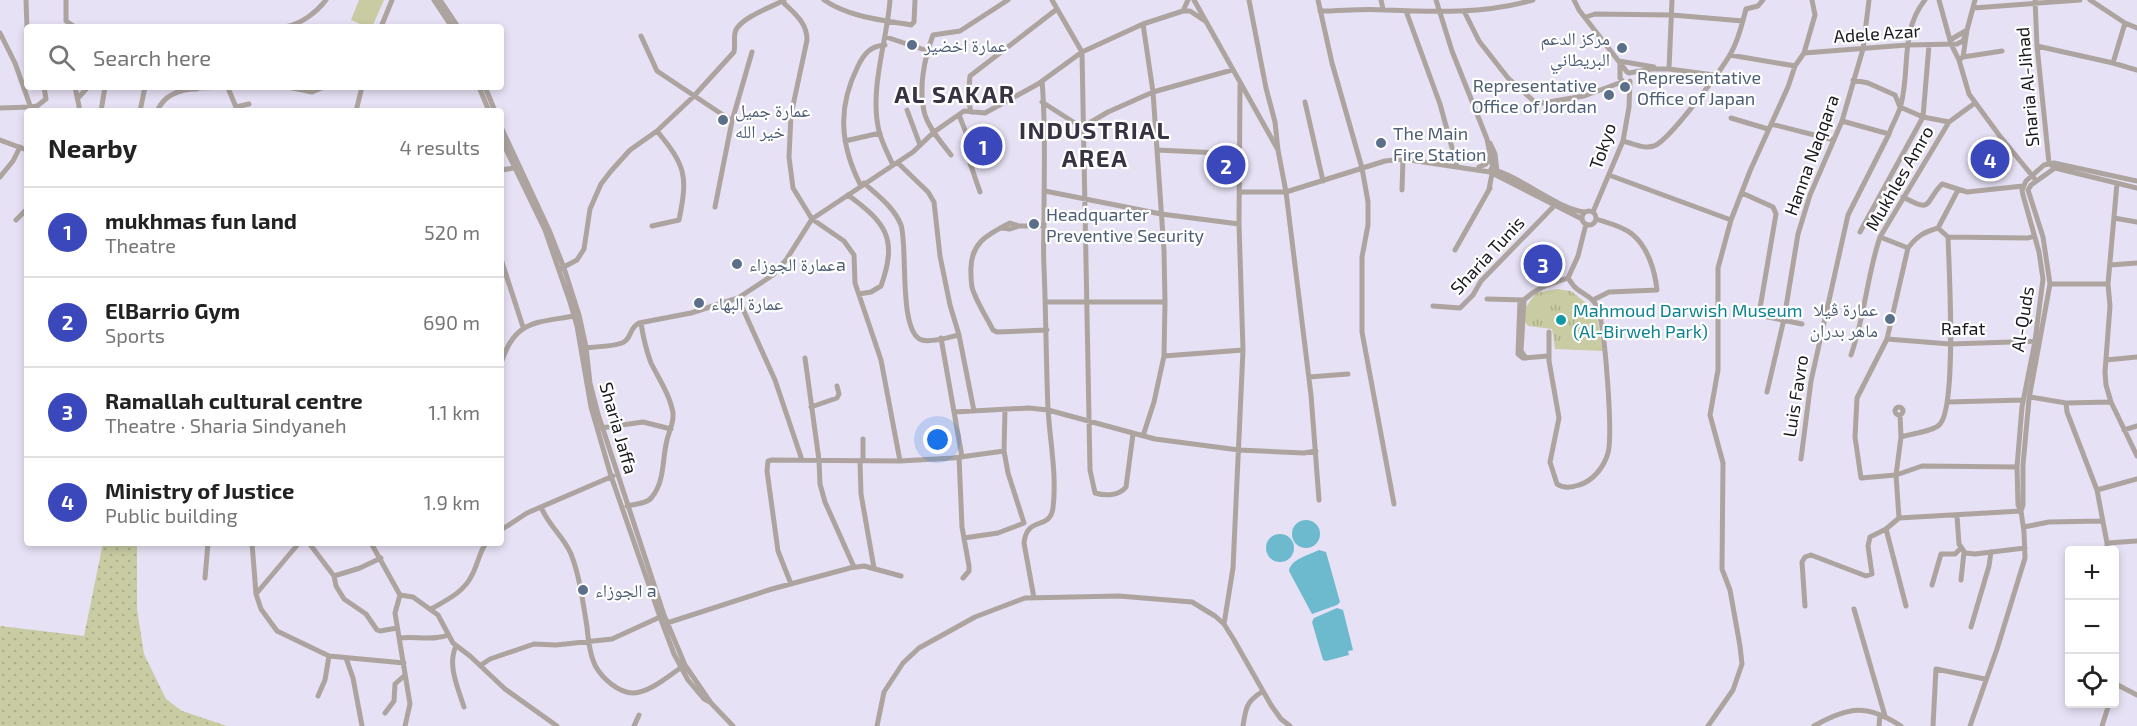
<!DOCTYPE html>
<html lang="en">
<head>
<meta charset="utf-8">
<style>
	body { margin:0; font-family:"Exo 2","Noto Naskh Arabic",sans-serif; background:#f6f6f6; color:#222 }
	.controls { position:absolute; right:18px; bottom:18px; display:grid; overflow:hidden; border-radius:6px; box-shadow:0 3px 9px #0003 }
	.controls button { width:54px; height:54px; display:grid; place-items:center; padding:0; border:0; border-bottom:2px solid #e0e0e0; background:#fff; color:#222; font:30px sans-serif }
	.you { position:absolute; left:938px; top:440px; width:21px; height:21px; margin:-15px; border:4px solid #fff; border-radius:50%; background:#1a73e8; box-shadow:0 0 0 9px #1a73e833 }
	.badge { display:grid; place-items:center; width:39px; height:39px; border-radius:50%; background:#3b48bb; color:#fff; font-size:20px; font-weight:700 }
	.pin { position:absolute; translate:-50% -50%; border:3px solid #fff; box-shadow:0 2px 6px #0006 }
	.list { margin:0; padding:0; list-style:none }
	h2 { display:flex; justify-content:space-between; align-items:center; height:78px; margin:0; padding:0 24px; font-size:26px }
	h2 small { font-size:20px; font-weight:400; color:#767676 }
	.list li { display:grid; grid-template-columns:39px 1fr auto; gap:18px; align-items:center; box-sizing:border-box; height:90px; padding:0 24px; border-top:2px solid #e0e0e0 }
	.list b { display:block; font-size:22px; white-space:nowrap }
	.list p { margin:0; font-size:20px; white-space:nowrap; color:#767676 }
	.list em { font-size:20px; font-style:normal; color:#767676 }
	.icon { flex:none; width:33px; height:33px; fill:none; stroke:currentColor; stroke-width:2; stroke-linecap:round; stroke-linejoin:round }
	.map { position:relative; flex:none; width:2137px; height:726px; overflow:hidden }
	.search { position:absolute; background:#fff; box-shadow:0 3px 9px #0003; left:24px; top:24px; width:480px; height:66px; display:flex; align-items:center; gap:15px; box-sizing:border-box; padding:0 21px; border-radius:6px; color:#767676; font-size:22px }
	.panel { position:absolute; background:#fff; box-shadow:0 3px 9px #0003; left:24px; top:108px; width:480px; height:438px; border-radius:6px }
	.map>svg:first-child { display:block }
	.grass { fill:url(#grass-dots) }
	.park { fill:url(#park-tufts) }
	.pitch { fill:#c9cca2 }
	.water { fill:#6db9cd }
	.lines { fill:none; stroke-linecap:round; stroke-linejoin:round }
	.minor { stroke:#ada4a0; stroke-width:5 }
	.service-dot { fill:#5c6f8a; stroke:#fff; stroke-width:2 }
	.culture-dot { fill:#0f9aa8; stroke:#fff; stroke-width:2 }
	.labels { text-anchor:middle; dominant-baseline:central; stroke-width:4.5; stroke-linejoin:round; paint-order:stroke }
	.street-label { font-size:18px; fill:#1b1920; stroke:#fff }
	.service-label { font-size:18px; fill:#4e5e75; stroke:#fff; text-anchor:start }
	.culture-label { font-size:18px; fill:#0d838f; stroke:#fff; text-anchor:start }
	.district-label { font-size:24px; font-weight:bold; letter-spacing:1.5px; fill:#383342; stroke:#fff }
</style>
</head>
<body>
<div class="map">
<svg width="2137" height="726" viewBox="0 0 2137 726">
	<defs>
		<pattern id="grass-dots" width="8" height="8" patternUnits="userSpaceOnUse" patternTransform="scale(1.5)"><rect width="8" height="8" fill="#c9cca2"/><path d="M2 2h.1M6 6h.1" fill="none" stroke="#acaf8b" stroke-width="1.8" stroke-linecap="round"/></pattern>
		<pattern id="park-tufts" width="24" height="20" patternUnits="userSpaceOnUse" patternTransform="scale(1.5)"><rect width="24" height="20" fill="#c9cca2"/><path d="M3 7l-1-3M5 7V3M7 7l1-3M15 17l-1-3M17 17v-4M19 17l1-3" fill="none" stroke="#acaf8b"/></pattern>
	</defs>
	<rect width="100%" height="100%" fill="#e6e1f4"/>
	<path class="grass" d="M103 543H137V609L144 654 166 699 182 711 227 726H0V626L84 636Z"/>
	<path class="park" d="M1557 289 1571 291 1596 311 1603 351 1555 349 1552 329 1528 326 1520 315 1536 293Z"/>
	<path class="pitch" d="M359 0H384L372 27H367L351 20Z"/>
	<path class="water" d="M1292 534a14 14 0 1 1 28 0a14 14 0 1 1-28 0Z
		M1266 548a14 14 0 1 1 28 0a14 14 0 1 1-28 0Z
		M1319 550 1326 552 1340 602 1337 605 1312 614 1289 571C1291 559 1309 555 1319 550Z
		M1337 608 1343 610 1353 650 1348 651 1349 655 1326 661 1323 660 1312 622 1314 618Z"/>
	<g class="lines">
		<path class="minor" d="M26 0 27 28
			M66 0V21L75 27
			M434 0 452 27
			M440 0 458 27
			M781 0C793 13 807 21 807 40L791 115 789 157 793 188 812 219 844 241 854 255 855 283 881 360 900 461
			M824 0C849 17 881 20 911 25L914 22 915 0
			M890 0C887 41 869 90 879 131 882 143 888 154 893 165
			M1052 0 1082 52 1090 470 1095 493C1105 496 1119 496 1126 487L1133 434
			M1194 0 1277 148
			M1249 0 1266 88 1275 122 1278 150 1286 192 1311 395 1319 500
			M1318 0 1332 63 1362 168 1368 202V225L1362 257V332L1394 504
			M1381 0 1383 9
			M1436 0 1452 51 1487 139 1493 169 1489 189
			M1574 0 1579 10 1627 72
			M1939 0 1951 44 1959 60 1969 94 1999 135 2034 178
			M2035 0 2037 46 2049 163 2051 165
			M1973 8 2080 0
			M1183 11 1188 0
			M1320 11C1342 11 1364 8 1385 10 1434 12 1485 14 1533 0
			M1406 11 1440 104 1457 166
			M1464 11 1479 41 1508 78 1537 104 1584 96 1622 82
			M1586 17 1595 14 1672 15 1743 21
			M2125 23 2137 28
			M285 27C301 24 316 13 326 0
			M381 27 392 0
			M0 33 15 63 32 111
			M641 36 657 71 732 121
			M886 37 928 51
			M1950 40 1967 30
			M2037 46 2113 63 2125 23 2090 0
			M1804 53 1907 45 1957 44 1963 41 1967 30
			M1730 55 1795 66
			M1963 57 2002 51
			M1959 60 1963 57 1967 30 1975 0
			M1619 61 1654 67
			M2113 63 2137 70
			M1620 64V78L1624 83
			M1669 69 1672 0
			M1629 73 1651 69H1669L1714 75
			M1853 80 1868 83 1895 95 1900 107 1923 117 1949 122
			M75 87 80 111
			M288 87 312 92 324 87
			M479 87 489 111
			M485 87 495 111
			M196 88 233 87
			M228 88 236 107 249 104
			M78 98 88 87
			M1042 102 1078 125 1084 126
			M1305 102 1323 181
			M0 108 31 107 37 106 46 99 44 87
			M907 110 920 145
			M101 111 105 87
			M140 111 145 87
			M157 111C165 94 180 89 197 89
			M356 111 362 87
			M971 112 968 99 970 76 1057 9
			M959 115 976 158 969 160 980 192
			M1731 118 1768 129
			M1842 121 1889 134C1892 125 1897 117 1900 108 1911 73 1899 32 1925 0
			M1771 124 1834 140
			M1084 126 1108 112 1153 92 1232 70
			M501 127 549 230 564 268 579 315 586 347 590 383 598 414 664 615 685 665 711 703 733 726
			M501 139 545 230 570 302 577 326 591 407 611 476 660 617 674 654 688 680 704 699 710 702
			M0 140 27 150
			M845 141 880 133
			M1623 141C1633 144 1644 149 1654 146 1669 141 1722 69 1731 53 1739 39 1742 24 1746 9L1758 6 1763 0
			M1490 143 1495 154 1497 171
			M1157 150 1241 154
			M951 155C942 143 930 130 925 115 918 90 924 59 933 35L960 31 1008 0
			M898 163 928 192 934 202 940 256 950 305 959 335 974 411
			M1479 167 1486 164 1490 156
			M1491 169C1522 177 1557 209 1585 212
			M501 170 514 168
			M1609 175 1731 220
			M0 177 13 161 20 147
			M864 183C878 196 894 207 901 225 908 246 898 333 922 340 932 343 949 337 959 335
			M2117 183 2108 284 2110 306 2105 372 2106 385 2111 402 2137 456
			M861 186C840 145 837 108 858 66 864 54 870 46 885 45
			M1402 190 1403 159
			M1045 191 1161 214 1239 224
			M1240 192H1286L1385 161 1403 159 1490 172 1582 219
			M1742 193 1773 207 1776 214 1759 314
			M848 195C886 223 898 238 881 286L871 292 859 294
			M1903 197C1934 214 1924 202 1942 184L1967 192 2023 186
			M715 207 732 121 752 52
			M1582 218a7 7 0 1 1 14 0a7 7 0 1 1-14 0Z
			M1593 212 1623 141 1629 107 1630 81
			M2114 218 2137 222
			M16 220 27 209
			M652 226 679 220C688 176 686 166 657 131
			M1019 226H1039L1044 224
			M1001 228 1010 229 1019 226 1010 223C986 235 969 244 971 274 971 280 971 287 974 293 979 306 987 318 993 330L997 332 1047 330
			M1938 228 1948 237C1949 268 1957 405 1940 424 1935 431 1910 434 1901 437L1896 475 1861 478 1855 437 1857 398 1887 339 1908 248C1917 236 1924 232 1938 228L1958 190
			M1860 232 1923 117 1929 45
			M1880 237 1908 248
			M1948 237 2028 238 2034 236
			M1455 250 1490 188
			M27 254V259
			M501 259 523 327
			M2110 265 2137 263
			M560 269 577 260 584 249 590 209 601 184 611 171 630 150 657 131 693 97 734 52C736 44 732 35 737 28 747 15 770 8 784 0
			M2050 284H2108
			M738 298 775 380 802 460
			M1487 299 1524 300C1537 287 1551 284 1568 278L1578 256 1586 224
			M1593 300 1609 292 1657 290C1655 271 1648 247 1632 234 1622 226 1608 223 1596 219
			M1520 301 1518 354 1523 358 1548 356
			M1524 301 1521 351 1526 358
			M1046 302H1165
			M1433 306 1460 308 1473 295 1481 281 1555 205
			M1738 311 1802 324
			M1549 332V361L1559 418 1550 462 1557 484C1564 489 1571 488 1579 485 1593 481 1604 467 1608 453 1613 434 1605 323 1597 307 1593 297 1584 295 1577 289 1573 286 1571 282 1568 278
			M941 338 962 457
			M1887 339 1950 344 2038 341
			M581 348C591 347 616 347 624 342 632 337 629 328 639 323L691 313 738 298 773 275 786 260 812 219 913 152 934 132 964 111 985 113 1038 84 1082 52 1143 24 1183 11H1190L1205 21
			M1851 355C1865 316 1867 275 1880 237L1949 122 1975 103
			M1164 356 1243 350
			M805 358 819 460 820 484 825 502 854 567
			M2106 360 2137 357
			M501 363C515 320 535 323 574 316
			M1309 377 1348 374
			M1767 392 1784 319 1798 234 1810 195 1842 121 1863 49 1869 0
			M2030 397 2066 403 2111 402
			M1948 402 2023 400
			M2066 403 2067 412 2097 490 2107 543V550
			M1895 411a4 4 0 1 1 8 0a4 4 0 1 1-8 0Z
			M811 407 837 398 839 394 837 386
			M954 412 1029 408 1048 410 1155 439 1239 450 1304 453 1316 451
			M1900 415 1901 437
			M601 428 643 422 671 429
			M2124 430 2137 426
			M1143 436 1154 402 1164 356 1165 302 1164 251 1153 92 1143 24
			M959 457 962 527 969 566V571L963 578
			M1801 459 1811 381 1848 215 1889 134
			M860 461 861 494 874 568
			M863 461V439
			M2097 490 2137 479
			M627 506C635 504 647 504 652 497 665 481 662 459 667 440 669 431 674 423 673 413 670 395 659 379 651 363 646 350 643 336 641 323
			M541 507C548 525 564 537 571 554 580 577 583 603 587 627 588 639 590 656 596 667 603 679 619 693 633 693 651 692 668 676 682 667
			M2021 511 2023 505V465L2029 399 2050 284 2043 237 2028 190 2031 185 2055 168 2137 188
			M1957 516 1959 544 1965 553 1975 554 2025 548
			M1899 518 2021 511
			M2024 527 2049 522 2102 521
			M1886 529 1906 606
			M501 530 527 513 613 476
			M964 538 998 533 1024 523 1008 473 1004 451
			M252 543 256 594 261 609 277 631 329 656 404 663
			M309 543 334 576 336 586 344 599 366 614 377 630 380 631 397 628
			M371 543 400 595 395 613 410 704 405 726
			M2107 543 2137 541
			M334 576 360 568 381 558
			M205 578 208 543
			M1961 580 1964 552
			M791 584 778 551 767 471 768 461 771 460 900 461 953 458 1004 451 1005 410
			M1932 585 1941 554H1955L1961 548
			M256 594 299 543
			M400 595 413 597 438 615 453 643 470 656 505 689 557 726
			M1034 598 1024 543C1027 515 1050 531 1053 508 1057 475 1050 442 1048 409 1046 361 1046 314 1044 267 1043 250 1044 234 1044 217 1044 173 1046 125 1042 81
			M1805 606 1802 562 1805 557 1811 555 1866 576 1872 574 1868 546 1870 537 1886 529 1899 518 1896 475 1922 466 2017 467
			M431 609C447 600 464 592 472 575 478 564 479 553 486 543
			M1854 609 1885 716
			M667 623 772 589 850 568 864 566 901 576
			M1224 624 1233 568 1243 350 1239 224 1240 85
			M1971 627 1989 566 1991 552
			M399 638C415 636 434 641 448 635
			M456 646C447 665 458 688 464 707
			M346 658 353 678 362 726
			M481 665 490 659 534 644 556 645 612 639 660 617
			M2114 683 2137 695
			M318 696 325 680 329 656
			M385 713 394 701 395 684 404 676
			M634 726 639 715
			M877 726 884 692 903 663 919 648 975 617 1025 598 1119 596 1192 602 1215 616 1224 624 1234 640 1271 705 1281 719 1290 726
			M1243 726C1246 707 1246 702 1263 691
			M1708 726 1733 690 1742 664 1740 646 1730 590 1722 569 1723 463 1710 415 1718 370V268L1731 220 1750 171 1788 87 1795 66 1804 53 1815 15 1812 0
			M1814 726C1849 706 1867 704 1901 726
			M1879 726 1880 715
			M1933 726 1936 669 1985 679
			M1970 726 1997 649 2025 558 2024 532 2021 511 2018 505 2017 467 2022 407 2035 341 2043 279 2039 252 2023 195 2022 190 2026 181 2044 165 2054 163 2137 181
			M2102 726 2109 704"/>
	</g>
	<g class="service-dot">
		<circle cx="912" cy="45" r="6"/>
		<circle cx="1622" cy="48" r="6"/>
		<circle cx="1625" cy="87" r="6"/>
		<circle cx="1609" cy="95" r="6"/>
		<circle cx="723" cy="120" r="6"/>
		<circle cx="1381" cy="143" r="6"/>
		<circle cx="1034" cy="224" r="6"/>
		<circle cx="737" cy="264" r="6"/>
		<circle cx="699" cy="303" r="6"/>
		<circle cx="1890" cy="319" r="6"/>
		<circle cx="583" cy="590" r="6"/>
	</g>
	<circle class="culture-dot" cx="1561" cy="320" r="6"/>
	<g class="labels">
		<g class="street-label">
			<text transform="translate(1877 33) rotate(-4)">Adele Azar</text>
			<text transform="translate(2027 87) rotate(-95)">Sharia Al-Jihad</text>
			<text transform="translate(1602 146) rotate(-71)">Tokyo</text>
			<text transform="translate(1811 155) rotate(-70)">Hanna Naqqara</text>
			<text transform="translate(1899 178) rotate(-60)">Mukhles Amro</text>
			<text transform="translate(1487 255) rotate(-47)">Sharia Tunis</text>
			<text transform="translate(2022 319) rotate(-81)">Al-Quds</text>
			<text x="1963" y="328">Rafat</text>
			<text transform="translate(1795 396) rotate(-81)">Luis Favro</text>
			<text transform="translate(619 428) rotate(74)">Sharia Jaffa</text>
		</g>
		<g class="service-label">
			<text x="1610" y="38" text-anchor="end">مركز الدعم<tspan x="1610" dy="21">البريطاني</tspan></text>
			<text x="924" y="45">عمارة اخضير</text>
			<text x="1637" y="77">Representative<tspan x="1637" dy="21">Office of Japan</tspan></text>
			<text x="1597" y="85" text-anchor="end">Representative<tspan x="1597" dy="21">Office of Jordan</tspan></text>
			<text x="735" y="110">عمارة جميل<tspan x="735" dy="21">خير الله</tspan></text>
			<text x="1393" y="133">The Main<tspan x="1393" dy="21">Fire Station</tspan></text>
			<text x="1046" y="214">Headquarter<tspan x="1046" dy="21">Preventive Security</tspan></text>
			<text x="749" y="264">عمارة الجوزاءa</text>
			<text x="711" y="303">عمارة البهاء</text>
			<text x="1878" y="309" text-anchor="end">عمارة ڤيلا<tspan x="1878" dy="21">ماهر بدران</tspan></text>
			<text x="595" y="590">الجوزاء a</text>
		</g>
		<g class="culture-label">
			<text x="1573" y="310">Mahmoud Darwish Museum<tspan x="1573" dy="21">(Al-Birweh Park)</tspan></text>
		</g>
		<g class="district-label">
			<text x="955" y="93">AL SAKAR</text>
			<text x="1095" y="129">INDUSTRIAL<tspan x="1095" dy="28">AREA</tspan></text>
		</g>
	</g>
</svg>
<div class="controls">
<button>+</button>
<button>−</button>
<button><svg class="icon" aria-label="locate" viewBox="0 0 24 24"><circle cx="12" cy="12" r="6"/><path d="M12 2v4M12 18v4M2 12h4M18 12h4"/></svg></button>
</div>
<div class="you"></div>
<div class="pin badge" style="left:983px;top:146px">1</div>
<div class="pin badge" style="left:1226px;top:165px">2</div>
<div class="pin badge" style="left:1543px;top:264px">3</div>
<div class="pin badge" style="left:1990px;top:159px">4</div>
<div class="search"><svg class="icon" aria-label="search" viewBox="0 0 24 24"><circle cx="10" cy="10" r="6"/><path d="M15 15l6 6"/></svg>Search here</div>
<section class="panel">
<h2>Nearby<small>4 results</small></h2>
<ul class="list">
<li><span class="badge">1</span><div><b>mukhmas fun land</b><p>Theatre</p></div><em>520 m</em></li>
<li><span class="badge">2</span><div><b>ElBarrio Gym</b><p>Sports</p></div><em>690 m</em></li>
<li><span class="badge">3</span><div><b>Ramallah cultural centre</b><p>Theatre · Sharia Sindyaneh</p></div><em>1.1 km</em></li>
<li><span class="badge">4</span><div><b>Ministry of Justice</b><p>Public building</p></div><em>1.9 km</em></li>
</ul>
</section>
</div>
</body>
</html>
